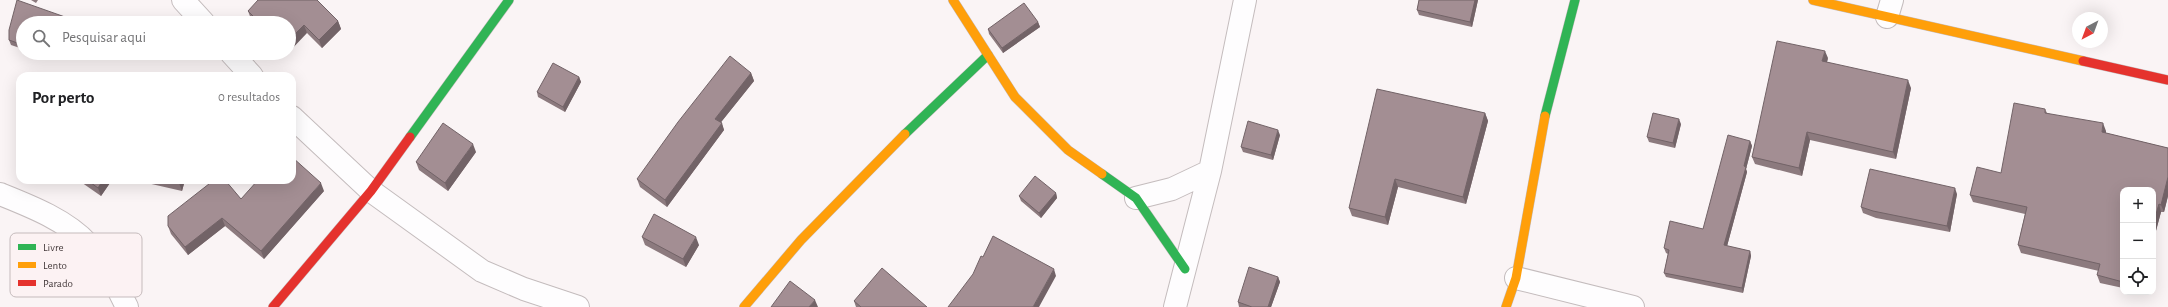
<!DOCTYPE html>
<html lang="pt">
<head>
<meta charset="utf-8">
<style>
	body { margin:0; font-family:"Alegreya Sans",sans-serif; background:#f2f2f2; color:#202124 }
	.controls { position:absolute; right:12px; bottom:12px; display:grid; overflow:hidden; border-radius:8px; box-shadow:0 4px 16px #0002 }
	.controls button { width:36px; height:36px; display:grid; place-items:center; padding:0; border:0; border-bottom:1px solid #e0e0e0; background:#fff; color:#202124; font:20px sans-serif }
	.compass { position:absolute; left:2072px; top:12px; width:36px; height:36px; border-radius:50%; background:#fff; box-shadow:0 4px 16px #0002; rotate:221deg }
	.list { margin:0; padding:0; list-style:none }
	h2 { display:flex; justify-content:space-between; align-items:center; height:52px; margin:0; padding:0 16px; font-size:17px }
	h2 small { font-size:13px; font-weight:400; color:#757577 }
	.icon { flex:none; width:22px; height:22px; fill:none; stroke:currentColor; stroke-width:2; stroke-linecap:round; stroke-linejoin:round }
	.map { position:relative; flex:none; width:2168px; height:307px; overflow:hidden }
	.search { position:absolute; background:#fff; box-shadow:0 4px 16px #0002; left:16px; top:16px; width:280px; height:44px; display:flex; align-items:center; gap:10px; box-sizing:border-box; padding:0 14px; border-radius:22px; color:#757577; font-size:15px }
	.panel { position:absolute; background:#fff; box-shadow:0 4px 16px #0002; left:16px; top:72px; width:280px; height:112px; border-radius:12px }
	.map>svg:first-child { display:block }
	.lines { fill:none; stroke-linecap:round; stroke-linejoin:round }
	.street-casing { stroke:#c4bcbd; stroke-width:24 }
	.fast-casing { stroke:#c4bcbd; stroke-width:10 }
	.slow-casing { stroke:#c4bcbd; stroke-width:10 }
	.jam-casing { stroke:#c4bcbd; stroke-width:10 }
	.street { stroke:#fefdfe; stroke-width:22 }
	.fast { stroke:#30b455; stroke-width:9 }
	.slow { stroke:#ff9f0a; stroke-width:9 }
	.jam { stroke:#e5322d; stroke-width:9 }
	.wall { fill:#8c7a7e }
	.shaded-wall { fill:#726367 }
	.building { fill:#a38e93; stroke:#726367 }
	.key { fill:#fcf2f3; stroke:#c5bbbc; stroke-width:1 }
	.key-label { font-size:11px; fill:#443a3b }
</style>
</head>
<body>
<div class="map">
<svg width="2168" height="307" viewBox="0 0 2168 307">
	<rect width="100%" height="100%" fill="#faf4f5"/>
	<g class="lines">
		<defs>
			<path id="street" d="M183 0 204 23
				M1887 17 1892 0
				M231 53 252 76
				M292 117 371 191 482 271 524 289 578 307
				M0 194C30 206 66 220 88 244 105 262 116 285 127 307
				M1136 198 1172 189 1210 171
				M1516 278 1633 307
				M1175 307 1210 171 1245 0"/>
			<path id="fast" d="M1545 116 1575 0
				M905 134 988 55
				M410 137 509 0
				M1102 174 1136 198 1185 269"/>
			<path id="slow" d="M953 0 1015 97 1068 150 1102 174
				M1813 0 2083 61
				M744 307 801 240 905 134
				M1506 307 1516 278 1545 116"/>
			<path id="jam" d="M2083 61 2168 80
				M273 307 371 191 410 137"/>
		</defs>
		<use href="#street" class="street-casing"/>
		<use href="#fast" class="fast-casing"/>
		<use href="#slow" class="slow-casing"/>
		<use href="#jam" class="jam-casing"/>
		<use href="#street" class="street"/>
		<use href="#fast" class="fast"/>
		<use href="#slow" class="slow"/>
		<use href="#jam" class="jam"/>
	</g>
	<path class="wall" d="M31 0H38L36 3Z
		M1419 0H1478L1472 27 1419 15 1417 10Z
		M248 11 338 21 341 29 322 48 307 33 289 23H255L251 19Z
		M1038 22 1040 27 1003 53 989 34 988 29Z
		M23 23V49L11 45 9 40Z
		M62 53H82L80 59Z
		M1828 58 1827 62 1911 88 1896 159 1810 140 1802 176 1755 164 1752 157Z
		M751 73 754 81 721 122 724 130 667 207 640 187 637 179Z
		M579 77 581 82 565 112 538 97 537 92Z
		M2045 109 2047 113 2106 131V133L2168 148V196L2164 212H2161L2153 242V190H2123V288L2100 283 2097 275 2099 271 2021 253 2018 245 2025 214 1973 202 1970 195 2001 173Z
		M1485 113 1488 121 1466 204 1398 187 1388 225 1352 216 1349 208Z
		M1681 124 1675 148 1649 142 1647 137Z
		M1280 135 1273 160 1243 152 1241 147Z
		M1750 141 1752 146 1746 169 1747 172 1727 246 1750 251 1751 256 1743 293 1666 277 1664 273 1668 254 1666 253 1664 248 1703 229Z
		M476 152 448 191 419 170 416 162Z
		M78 180H112L101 196Z
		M134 180H185L182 191Z
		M324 191 264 259 225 226 188 255 171 234 168 226 241 199Z
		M1056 193 1057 198 1041 218 1021 201 1019 196Z
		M1957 194 1950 232 1876 218 1863 213 1861 207Z
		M642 237 699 245 686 267 645 245Z
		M1278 277 1280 282 1271 307H1239L1238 302Z
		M854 301 927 307H856Z"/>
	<path class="shaded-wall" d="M1475 0H1478L1472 27 1470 22Z
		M338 21 341 29 322 48 319 40Z
		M1038 22 1040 27 1003 53 1002 48Z
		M304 25 307 33 289 52V40Z
		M1825 51 1828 58 1825 69 1822 61Z
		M79 53H82L80 59 79 54Z
		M751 73 754 81 718 126 715 119Z
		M579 77 581 82 565 112 563 107Z
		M1908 80 1911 88 1896 159 1893 152Z
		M1485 113 1488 121 1466 204 1463 197Z
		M1679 119 1681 124 1675 148 1673 143Z
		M722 123 724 130 667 207 665 200Z
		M2103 123 2106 131 2105 140 2102 132Z
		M1278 130 1280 135 1273 160 1271 155Z
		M1807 132 1810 140 1802 176 1799 168Z
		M1750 141 1752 146 1746 169 1747 172 1726 250 1724 245Z
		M473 144 476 152 448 191 445 183Z
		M2168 177V196L2164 212 2161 205Z
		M1395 179 1398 187 1388 225 1385 217Z
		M103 180H112L101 196 98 188Z
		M180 180H185L182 191 179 183Z
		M321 183 324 191 264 259 261 251Z
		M1955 188 1957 194 1950 232 1947 226Z
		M1056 193 1057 198 1041 218 1039 213Z
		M2159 204 2161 212 2153 242V224Z
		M222 218 225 226 188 255 185 247Z
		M696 237 699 245 686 267 683 259Z
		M1750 251 1751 256 1743 293 1742 288Z
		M1054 269 1056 276 1039 307H1033Z
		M1278 277 1280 282 1271 307H1268Z
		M815 300 818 307H809Z"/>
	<path class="building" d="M17 0 82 23H23V45L9 40V30Z
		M258 0H317L338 21 319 40 304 25 289 40V23H260L248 11Z
		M1419 0H1475L1470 22 1417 10Z
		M1024 3 1038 22 1002 48 988 29Z
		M1777 41 1825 51 1822 61 1908 80 1893 152 1807 132 1799 168 1752 157Z
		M730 56 751 73 715 119 722 123 665 200 637 179 678 122Z
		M553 63 579 77 563 107 537 92Z
		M1377 89 1485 113 1463 197 1395 179 1385 217 1349 208Z
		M2014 103 2045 109V113L2103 123 2102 132 2168 148V177L2161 205 2159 204 2153 224V190H2123V282L2097 275 2100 264 2018 245 2027 207 1970 195 1977 167 2001 173Z
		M1653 113 1679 119 1673 143 1647 137Z
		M1248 121 1278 130 1271 155 1241 147Z
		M443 123 473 144 445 183 416 162Z
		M1728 135 1750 141 1744 166 1746 167 1724 245 1750 251 1742 288 1664 273 1669 250 1664 248 1670 221 1703 229Z
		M292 157 321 183 261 251 222 218 185 247 168 226V216L214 180H225L241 199 258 180H292Z
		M1870 169 1955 188 1947 226 1873 211 1861 207Z
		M1035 176 1056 193 1039 213 1019 196Z
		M87 180H103L98 188Z
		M168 180H180L179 183Z
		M654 214 696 237 683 259 642 237Z
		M993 236 1054 269 1033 307H948L973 274 981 256 983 257Z
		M1249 267 1278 277 1268 307H1252L1238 302Z
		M882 268 927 307H861L854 301Z
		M790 281 815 300 809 307H771Z"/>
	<rect x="10" y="233" width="132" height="64" rx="6" class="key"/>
	<rect x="18" y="244" width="18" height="6" fill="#30b455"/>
	<rect x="18" y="262" width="18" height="6" fill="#ff9f0a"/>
	<rect x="18" y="280" width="18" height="6" fill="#e5322d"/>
	<g class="key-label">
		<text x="43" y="251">Livre</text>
		<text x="43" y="269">Lento</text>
		<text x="43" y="287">Parado</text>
	</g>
</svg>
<div class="controls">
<button>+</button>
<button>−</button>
<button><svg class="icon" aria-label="locate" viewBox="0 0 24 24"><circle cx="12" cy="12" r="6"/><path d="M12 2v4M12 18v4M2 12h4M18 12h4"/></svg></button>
</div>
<svg class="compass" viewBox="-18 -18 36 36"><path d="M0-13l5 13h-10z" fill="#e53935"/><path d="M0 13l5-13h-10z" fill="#757577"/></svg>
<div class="search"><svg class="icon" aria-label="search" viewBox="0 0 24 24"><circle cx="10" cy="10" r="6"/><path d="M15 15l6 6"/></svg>Pesquisar aqui</div>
<section class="panel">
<h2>Por perto<small>0 resultados</small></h2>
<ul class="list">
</ul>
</section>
</div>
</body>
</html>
